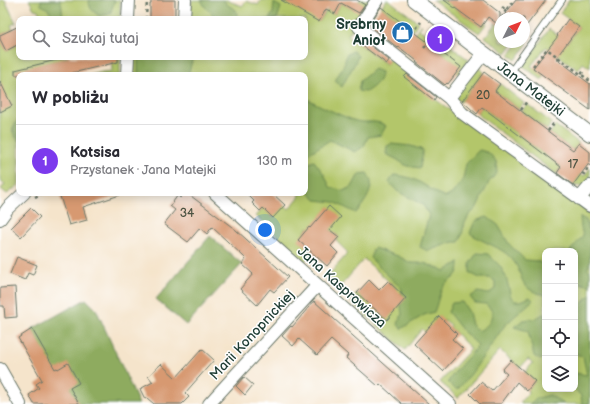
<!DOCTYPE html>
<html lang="pl">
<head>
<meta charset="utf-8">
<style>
	body { margin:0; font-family:"Balsamiq Sans",sans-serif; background:#f7f7f7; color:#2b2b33 }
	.controls { position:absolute; right:12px; bottom:12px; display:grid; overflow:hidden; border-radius:8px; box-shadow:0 2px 10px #0003 }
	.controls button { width:36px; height:36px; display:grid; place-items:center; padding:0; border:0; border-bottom:1px solid #e1e1e2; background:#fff; color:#2b2b33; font:20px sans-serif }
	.compass { position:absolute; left:494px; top:12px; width:36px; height:36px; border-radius:50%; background:#fff; box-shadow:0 2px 10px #0003; rotate:48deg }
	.you { position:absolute; left:265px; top:230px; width:14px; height:14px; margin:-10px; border:3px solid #fff; border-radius:50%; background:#1a73e8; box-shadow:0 0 0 6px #1a73e833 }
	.badge { display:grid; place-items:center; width:26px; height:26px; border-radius:50%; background:#7c3aed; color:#fff; font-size:13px; font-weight:700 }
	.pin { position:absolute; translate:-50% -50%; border:2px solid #fff; box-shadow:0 1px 4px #0006 }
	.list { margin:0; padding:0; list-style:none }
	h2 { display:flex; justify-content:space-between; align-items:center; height:52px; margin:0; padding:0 16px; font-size:17px }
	h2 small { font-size:13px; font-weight:400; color:#7c7c81 }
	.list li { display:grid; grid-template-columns:26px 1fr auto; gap:12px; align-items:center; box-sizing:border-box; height:72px; padding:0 16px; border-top:1px solid #e1e1e2 }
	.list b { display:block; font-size:15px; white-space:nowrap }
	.list p { margin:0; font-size:13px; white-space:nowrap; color:#7c7c81 }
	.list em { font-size:13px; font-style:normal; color:#7c7c81 }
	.icon { flex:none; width:22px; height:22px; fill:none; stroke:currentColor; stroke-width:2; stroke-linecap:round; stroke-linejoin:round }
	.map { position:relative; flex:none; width:590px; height:404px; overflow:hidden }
	.search { position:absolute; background:#fff; box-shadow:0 2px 10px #0003; left:16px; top:16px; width:292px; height:44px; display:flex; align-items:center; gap:10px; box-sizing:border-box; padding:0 14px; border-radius:8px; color:#7c7c81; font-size:15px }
	.panel { position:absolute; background:#fff; box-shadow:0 2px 10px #0003; left:16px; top:72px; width:292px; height:124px; border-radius:8px }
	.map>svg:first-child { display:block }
	.green { fill:#b3c66a; stroke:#69824f; fill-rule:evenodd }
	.forest { fill:#8eab5e; stroke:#567449 }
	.building { fill:#d79971 }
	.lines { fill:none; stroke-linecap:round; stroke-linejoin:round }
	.service-casing { stroke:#6a7769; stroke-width:8 }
	.minor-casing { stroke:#6a7769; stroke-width:14 }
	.tertiary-casing { stroke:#6a7769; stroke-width:16 }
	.path { stroke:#6a7769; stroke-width:2.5; stroke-dasharray:3 3; stroke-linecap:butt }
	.service { stroke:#fff; stroke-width:6 }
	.minor { stroke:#fff; stroke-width:12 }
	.tertiary { stroke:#fff; stroke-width:14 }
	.labels { text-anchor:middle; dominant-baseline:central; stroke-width:3; stroke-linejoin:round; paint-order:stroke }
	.number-label { font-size:12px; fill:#4d5443 }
	.poi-label { font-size:14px; font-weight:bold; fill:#1f3d34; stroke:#fff; text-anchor:end }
	.street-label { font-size:14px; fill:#1f3d34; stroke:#fff }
</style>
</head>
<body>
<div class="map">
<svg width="590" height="404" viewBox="0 0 590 404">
	<rect width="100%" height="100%" fill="#fff"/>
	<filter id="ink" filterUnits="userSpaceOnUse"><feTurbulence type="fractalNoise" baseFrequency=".025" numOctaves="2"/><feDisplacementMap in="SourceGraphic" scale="8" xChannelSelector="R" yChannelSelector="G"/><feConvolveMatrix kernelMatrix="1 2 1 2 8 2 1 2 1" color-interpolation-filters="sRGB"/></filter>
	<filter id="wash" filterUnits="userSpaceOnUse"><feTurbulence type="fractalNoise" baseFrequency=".012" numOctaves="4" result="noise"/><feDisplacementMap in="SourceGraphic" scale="16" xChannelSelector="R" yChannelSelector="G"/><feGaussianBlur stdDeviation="0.9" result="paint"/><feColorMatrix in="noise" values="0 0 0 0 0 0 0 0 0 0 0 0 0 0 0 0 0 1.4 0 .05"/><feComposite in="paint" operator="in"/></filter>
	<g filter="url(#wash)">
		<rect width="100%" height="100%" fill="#f5e4cb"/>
		<path class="green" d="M0 0H5L16 23 11 25 13 29 0 35Z
			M29 0H120V19H44L43 18H41L38 10 34 9Z
			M192 0H228V1L243 6 246 1 258 5 261 0H306L319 22 327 10 335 14 341 3 354 10 359 0H372L348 35 386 64 391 57 409 71 405 77 590 213V404H521V401L529 392 527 391 535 381 525 372 533 363 528 359 520 368 500 350 458 398 440 382 471 349 450 327 451 325 445 320 425 332 422 329 405 350 350 301 357 293 387 320 396 288 364 259 338 289 326 278 348 253 336 241 339 237 331 230 322 239 308 227 304 233 307 235 312 253 305 261 256 216 263 208 273 217 285 205 289 209 300 196 298 193H305V75H134V57H305V19H189ZM545 251H575V389H545Z
			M386 0H389L418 22 413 31 381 7Z
			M433 0H444L481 27 485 22 487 23 479 33Z
			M569 0H590V68L583 63 578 70 546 47 531 66 543 75 544 77 542 80 523 66 549 29 568 42 579 27 560 13Z
			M496 23 500 26V42H514L506 53 485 37Z
			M421 24 422 25 419 29 430 37 422 47 416 60 400 48 404 42 407 44Z
			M436 35 469 60 458 74 456 73 460 67 429 43Z
			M0 39 6 51 19 44V57H69L19 75V185L7 194 1 189 5 184 0 180Z
			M524 40 528 43 516 60 509 55 519 42H524Z
			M111 57H120V75H91L102 72 112 71Z
			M475 65 484 72 461 102 455 98Z
			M500 84 524 103 519 109 495 91Z
			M527 104 552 123 547 130 522 111Z
			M482 107 561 167 556 174 477 114Z
			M555 125 579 143 573 150 550 133Z
			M590 168V181L586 186H572L581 174 584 176Z"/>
		<path class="forest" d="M41 0H60C63 6 61 12 64 19H54C51 12 48 8 41 5Z
			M88 0H115L110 14 99 16 91 9Z
			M201 0H224L226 4 236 10 237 15 234 19H217L205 7Z
			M274 3 281 7 277 19H269L273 13Z
			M353 51 358 56C354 67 347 76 342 87L335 81C339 73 346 64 346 55Z
			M138 57H193L188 75H163L160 73 159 75H138Z
			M374 69 381 72C381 82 374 86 366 92L358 91 360 81Z
			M305 98C321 106 337 114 353 120 366 125 375 118 386 126L381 135 368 137 364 146 355 152 330 140 308 154 305 152V147L309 142 305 131Z
			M19 118V142C11 129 10 131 19 118Z
			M391 144 411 146 423 150 420 168 407 166 396 159 386 154 387 146Z
			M480 150 489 153 496 161 497 173 489 182 476 209 469 215 464 225 462 235 459 242H453L428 251 420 247 429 215 423 205 397 191 389 182 394 175C404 176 413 178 421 183 430 188 436 194 446 197L452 194 463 179 466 164 478 151Z
			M314 161 324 174 330 187 343 191 352 187 359 174 367 173C368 175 371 179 371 182 372 193 363 205 356 213L334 202 316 200 305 189V165Z
			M487 217 498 225 509 244 525 260 538 261 545 267V295C515 289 526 274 511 258 500 246 483 243 470 233L475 221Z
			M580 217 586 220 589 229 590 230V262L587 269 590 271V286L580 283 575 279V251H570L583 236 581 228Z
			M210 236 242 264 186 325 156 299Z
			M374 248 398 256 411 263H424L445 271 459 262C460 281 447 277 441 291 438 298 437 305 434 312L424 315 401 329 398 324 402 314 401 307 402 289 370 258Z
			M477 253 488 254 500 266 506 277 511 297 515 301H521L530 297 533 300 505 325 471 374 458 389H455L448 382C456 368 469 358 478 345L463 331 448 312 452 303 462 302 469 312 472 325 478 331C487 327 492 322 492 311L486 304 475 303 470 297 478 292 488 294 495 289V281L490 278H480L470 273V263Z
			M590 295V404H582L581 396 575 389V373L587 375 583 357 575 353V310Z
			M86 299 96 309 139 404H68L32 329Z
			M543 314H545V356L541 360 534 356 528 331 514 327 523 320 535 319Z
			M550 395 564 404H529L538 398Z"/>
		<g id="blocks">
			<path class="building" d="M151 0H175V19H150V4H151Z
				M281 0H357L365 5 359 13 341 3 335 14 326 9 319 22Z
				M444 0H483L500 13V26L488 17 481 27Z
				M516 0H546L524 29V18H502Z
				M381 7 461 67 448 84 447 83 445 85 416 62 417 61 399 47 398 48 369 25Z
				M568 19 579 27 556 58 590 84V110L533 68 558 36 557 35Z
				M19 26V44L6 51 0 39V35Z
				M360 37 389 60 387 64 356 41Z
				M69 57H85V58L118 57V62L72 73V75H15V70Z
				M484 72 500 84 495 91 562 142 573 150 579 143 590 152V162L573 185 557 173 561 167 494 116 482 107 477 114 462 101Z
				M407 74 436 97 434 100 404 77Z
				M0 81 12 106 0 112Z
				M59 193H120V195L83 207 87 220 69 225Z
				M184 193H187L236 230 288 277 274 292 270 289 257 305 240 289 253 274 242 264 246 259 243 256 212 227 207 234 200 228 188 242 164 224 175 210 170 206 178 195 180 198Z
				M246 193H272L285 205 273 218 263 208 260 211 252 203 254 201Z
				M329 206 341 217 330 230 339 237 331 246 338 253 327 266 298 240 309 227 310 228Z
				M31 208 40 217 21 237 11 228Z
				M17 257 37 265 33 275 28 273 25 280 10 274Z
				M369 280 379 290 388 281 406 298 387 320 357 293Z
				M15 287 17 317 5 318 4 306H0V288Z
				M314 301 392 371 429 404H402L380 384 378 386 346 358 348 355 331 340 317 355 299 339 293 346 282 336 291 326 292 327Z
				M439 316 457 334 452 339 463 349 443 371 414 344Z
				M32 329 55 369 57 368 58 369 68 363 79 383 70 388 79 404H34L29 395 39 388 36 384 42 380 18 338Z
				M202 349 214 360 185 393 189 397 182 404H154L147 398 145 399 140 389 153 382 148 376 161 364 176 378Z
				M511 360 535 381 527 391 517 382 501 404H480L470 394 481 382 492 391 507 374 502 370Z
				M244 377 253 385 245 395 236 386Z"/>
		</g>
	</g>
	<g filter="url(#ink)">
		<use href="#blocks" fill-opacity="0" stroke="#6a7769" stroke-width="1"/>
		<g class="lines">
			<defs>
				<path id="service" d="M510 73 562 0"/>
				<path id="minor" d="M377 0 359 27 449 98 462 113 590 206
					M128 19 129 0
					M184 19 185 0
					M127 75 128 57
					M449 98 484 53
					M215 193 450 404
					M579 199 590 186
					M0 219 8 208 24 193
					M0 369 20 404
					M209 404 317 286"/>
				<path id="tertiary" d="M414 0 590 134"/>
			</defs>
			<use href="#service" class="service-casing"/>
			<use href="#minor" class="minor-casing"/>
			<use href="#tertiary" class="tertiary-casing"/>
			<path class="path" d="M502 7 506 10 514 0
				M502 18 506 10
				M146 19 147 0
				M498 23 500 20
				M409 38 421 22
				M424 48 436 33
				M533 66 547 49 590 81
				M581 74 585 70
				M521 110 527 101
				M548 131 554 123
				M582 173 584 174 590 165
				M35 197 43 193"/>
			<use href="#service" class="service"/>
			<use href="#minor" class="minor"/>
			<use href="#tertiary" class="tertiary"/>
		</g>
	</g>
	<defs>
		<symbol id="shop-disc" viewBox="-11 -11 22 22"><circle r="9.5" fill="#1f6fb2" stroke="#fff"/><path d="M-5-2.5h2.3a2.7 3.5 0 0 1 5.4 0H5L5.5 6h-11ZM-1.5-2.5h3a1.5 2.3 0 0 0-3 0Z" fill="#fff"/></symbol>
	</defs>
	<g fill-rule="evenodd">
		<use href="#shop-disc" x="390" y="20" width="25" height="25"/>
	</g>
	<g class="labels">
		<g class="number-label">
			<text x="483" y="95">20</text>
			<text x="573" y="164">17</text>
			<text x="187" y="213">34</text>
		</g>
		<g class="poi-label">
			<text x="386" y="24">Srebrny<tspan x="386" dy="16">Anioł</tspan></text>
		</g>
		<g class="street-label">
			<text transform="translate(531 89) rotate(37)">Jana Matejki</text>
			<text transform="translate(342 287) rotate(42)">Jana Kasprowicza</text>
			<text transform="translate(252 335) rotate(-47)">Marii Konopnickiej</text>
		</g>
	</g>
</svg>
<div class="controls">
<button>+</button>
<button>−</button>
<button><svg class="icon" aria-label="locate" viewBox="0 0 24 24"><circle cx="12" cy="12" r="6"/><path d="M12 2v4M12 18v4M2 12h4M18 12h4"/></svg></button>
<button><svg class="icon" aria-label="layers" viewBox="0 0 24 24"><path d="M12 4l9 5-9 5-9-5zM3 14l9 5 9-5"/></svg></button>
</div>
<svg class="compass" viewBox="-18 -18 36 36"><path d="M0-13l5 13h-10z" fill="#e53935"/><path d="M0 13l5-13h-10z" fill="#7c7c81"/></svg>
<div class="you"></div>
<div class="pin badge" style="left:440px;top:39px">1</div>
<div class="search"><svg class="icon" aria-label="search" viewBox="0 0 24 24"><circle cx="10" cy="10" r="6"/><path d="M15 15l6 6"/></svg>Szukaj tutaj</div>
<section class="panel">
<h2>W pobliżu<small></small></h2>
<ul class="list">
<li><span class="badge">1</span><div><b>Kotsisa</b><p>Przystanek · Jana Matejki</p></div><em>130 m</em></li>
</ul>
</section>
</div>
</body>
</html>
